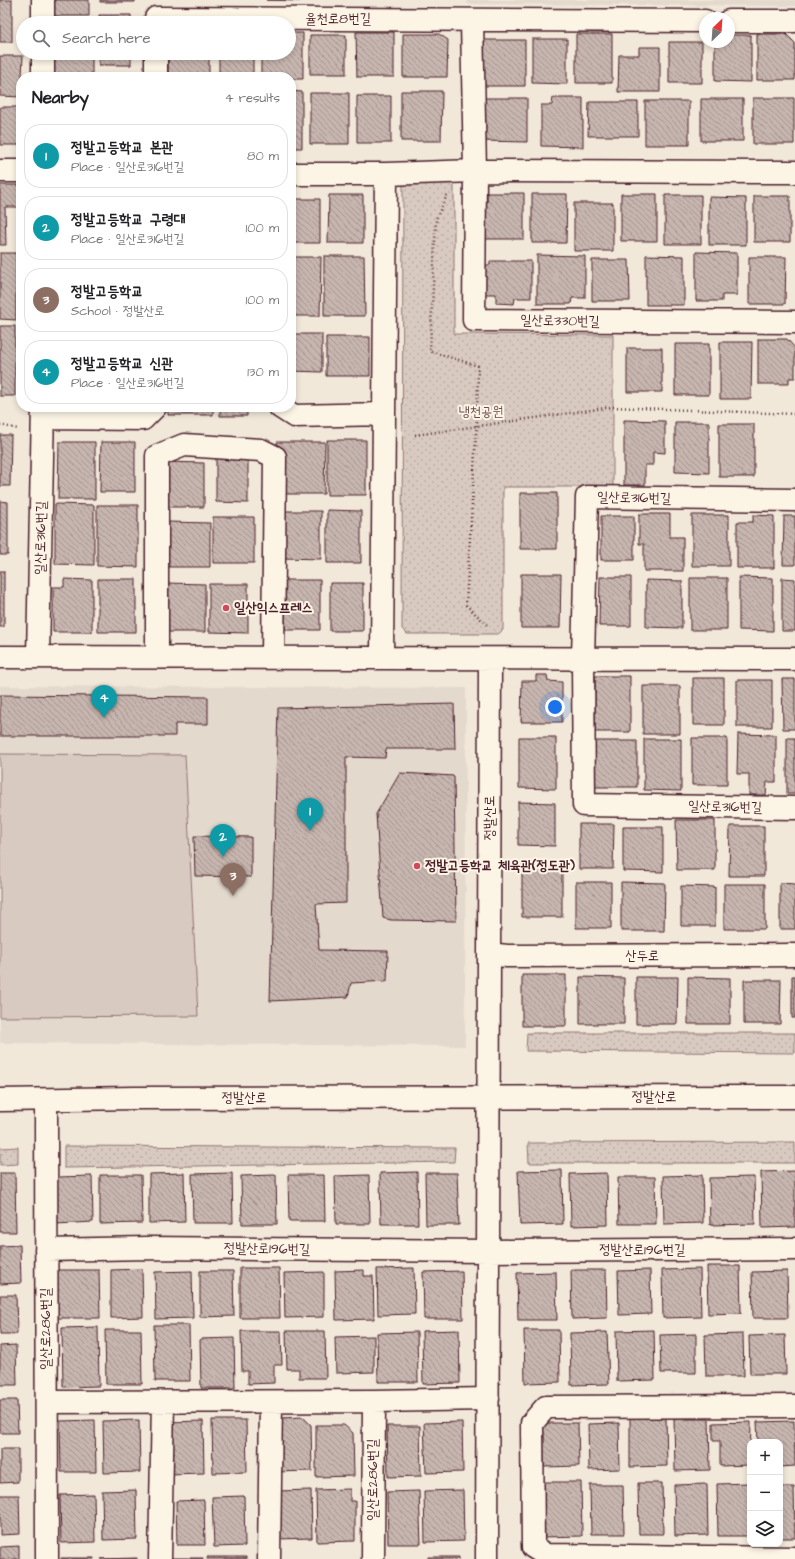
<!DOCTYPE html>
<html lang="en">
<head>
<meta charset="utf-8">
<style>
	body { margin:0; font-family:"Architects Daughter","Poor Story",sans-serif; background:#f2f2f2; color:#202124 }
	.controls { position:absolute; right:12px; bottom:12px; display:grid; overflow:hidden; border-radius:8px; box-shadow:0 2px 6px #0003 }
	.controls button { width:36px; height:36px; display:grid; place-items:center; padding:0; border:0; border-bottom:1px solid #e0e0e0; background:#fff; color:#202124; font:20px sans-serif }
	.compass { position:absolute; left:699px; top:12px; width:36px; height:36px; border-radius:50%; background:#fff; box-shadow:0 2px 6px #0003; rotate:25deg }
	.you { position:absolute; left:555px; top:707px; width:14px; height:14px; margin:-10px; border:3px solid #fff; border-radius:50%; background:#1a73e8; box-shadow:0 0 0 6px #1a73e833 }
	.badge { display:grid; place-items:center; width:26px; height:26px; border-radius:50%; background:#b45309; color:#fff; font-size:13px; font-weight:700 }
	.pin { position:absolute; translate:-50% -33px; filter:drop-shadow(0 1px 2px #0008) }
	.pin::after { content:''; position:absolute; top:21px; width:14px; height:12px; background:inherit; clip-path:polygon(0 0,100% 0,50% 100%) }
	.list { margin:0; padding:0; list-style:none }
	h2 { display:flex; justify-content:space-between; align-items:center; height:52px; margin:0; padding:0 16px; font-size:17px }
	h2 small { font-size:13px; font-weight:400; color:#757577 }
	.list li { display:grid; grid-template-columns:26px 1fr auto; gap:12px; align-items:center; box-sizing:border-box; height:64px; margin:0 8px 8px; padding:0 8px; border:1px solid #e0e0e0; border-radius:16px }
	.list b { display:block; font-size:15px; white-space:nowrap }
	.list p { margin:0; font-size:13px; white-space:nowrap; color:#757577 }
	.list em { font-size:13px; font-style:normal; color:#757577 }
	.icon { flex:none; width:22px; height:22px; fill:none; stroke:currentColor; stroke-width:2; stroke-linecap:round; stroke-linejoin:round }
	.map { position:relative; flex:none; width:795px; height:1559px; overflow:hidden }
	.search { position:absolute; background:#fff; box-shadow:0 2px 6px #0003; left:16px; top:16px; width:280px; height:44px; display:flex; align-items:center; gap:10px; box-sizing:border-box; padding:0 14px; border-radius:22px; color:#757577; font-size:15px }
	.panel { position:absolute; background:#fff; box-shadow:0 2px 6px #0003; left:16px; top:72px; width:280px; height:340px; border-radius:16px }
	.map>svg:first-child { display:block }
	.built { fill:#e4d9cd }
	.green { fill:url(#green-dots); stroke:#917476 }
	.pitch { fill:#d8cac0; stroke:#917476 }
	.building { fill:url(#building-back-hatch); stroke:#4a1f2b }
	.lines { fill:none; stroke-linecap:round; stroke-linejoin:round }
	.minor-casing { stroke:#4a1f2b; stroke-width:25 }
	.major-casing { stroke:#4a1f2b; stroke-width:25 }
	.path { stroke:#4a1f2b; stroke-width:2.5; stroke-dasharray:1 3; stroke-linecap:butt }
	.minor { stroke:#fcf5e5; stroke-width:22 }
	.major { stroke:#fcf5e5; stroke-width:22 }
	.poi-dot { fill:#d1495b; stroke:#fcf5e5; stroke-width:1.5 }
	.labels { text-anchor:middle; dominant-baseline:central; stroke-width:4; stroke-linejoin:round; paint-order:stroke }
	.street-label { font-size:14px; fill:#4a1f2b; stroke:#fcf5e5 }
	.park-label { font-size:14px; fill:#6e4a50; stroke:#fcf5e5 }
	.poi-label { font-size:14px; font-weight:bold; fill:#4a1f2b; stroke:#fcf5e5; text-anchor:start }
</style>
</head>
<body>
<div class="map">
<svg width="795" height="1559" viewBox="0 0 795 1559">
	<defs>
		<pattern id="green-dots" width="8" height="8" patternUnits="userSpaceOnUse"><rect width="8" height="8" fill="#d8cac0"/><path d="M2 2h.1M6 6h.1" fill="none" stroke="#bbada5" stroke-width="1.8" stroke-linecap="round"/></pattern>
		<pattern id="building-back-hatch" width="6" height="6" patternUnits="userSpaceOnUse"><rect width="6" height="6" fill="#c7b6af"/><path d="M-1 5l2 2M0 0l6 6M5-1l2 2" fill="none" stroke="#a4938f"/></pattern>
	</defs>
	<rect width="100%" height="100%" fill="#f1e8da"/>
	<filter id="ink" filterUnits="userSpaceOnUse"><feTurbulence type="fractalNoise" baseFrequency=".025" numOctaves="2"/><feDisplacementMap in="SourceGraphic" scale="8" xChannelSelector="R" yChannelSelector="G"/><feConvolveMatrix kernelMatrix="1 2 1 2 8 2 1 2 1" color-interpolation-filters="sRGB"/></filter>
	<g filter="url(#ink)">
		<path class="built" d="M467 0H795V6L467 4Z
			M0 686 466 688 465 1046 0 1043Z"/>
		<path class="green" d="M408 180H449L454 185V334L613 335V487H503V630L498 634H407L402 629 403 185Z
			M527 1033H795V1053L526 1051Z
			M795 1142V1163H529L528 1143Z
			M64 1146 455 1148 454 1162 64 1168Z
			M18 1147V1164L0 1165V1148Z"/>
		<path class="pitch" d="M0 754 185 755 198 1016 0 1017Z"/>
		<path class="building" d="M0 0H12V42H0Z
			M53 0H89V16H53Z
			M100 0H135V2H100Z
			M266 0H300V1Z
			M99 15H131V23H99Z
			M356 32H394V77H357Z
			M289 33H303V79H291V77H261V53H289Z
			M403 34H439L448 40 447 77H403Z
			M576 34H612V83H576Z
			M757 34H786L795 43V80H757Z
			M310 35H346V74H310Z
			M729 35H751V82L715 81V42H729Z
			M532 39H567V84L532 83Z
			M482 40H525V86H481Z
			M669 42H702V83H669Z
			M639 47H660V92H618L619 55H639Z
			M51 53H92V77H51Z
			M99 53H131V65H99Z
			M168 53H209V77H168Z
			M219 53H253V77H219Z
			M0 56H23L21 97 0 96Z
			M291 91 302 92V148H291Z
			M401 91H442L441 141H401Z
			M310 93H349V144H310Z
			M357 96H391V143H357Z
			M481 98H527V142L481 141Z
			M553 98H583V147L541 146V105H552Z
			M753 98H794V144H753Z
			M701 99H743V141H701Z
			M645 101H689V145H645Z
			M589 102H638V136H588Z
			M0 107H20V145H0Z
			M0 185H21V207H5L6 245H0Z
			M487 193H524V239H477V202H487Z
			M532 194H567L566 243H532Z
			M621 194H657V241H621Z
			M329 195H363V243H328Z
			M665 195H701V244H665Z
			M754 196H790V242H754Z
			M709 197 746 198V245H709Z
			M291 199H320V243H291Z
			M574 203H613V251H574Z
			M696 252 737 253V295H722V301H696Z
			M0 253H16V320L0 319Z
			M537 255 585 256V298H572L571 304H537Z
			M646 255 684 256V305H646Z
			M324 256H364L365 316H324Z
			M291 257H321L320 316H291Z
			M749 257H786L785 304H749Z
			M592 260H629L630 301H592Z
			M490 261H531V298H515L514 304 496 303V294H477V265H490Z
			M0 326H15V396H0Z
			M291 334H322V372L291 371Z
			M326 337H370V376H326Z
			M758 339H787L795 348V378H789V384H758Z
			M720 342H752L751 399H720Z
			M675 344H709V395H675Z
			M627 348H662V392H627Z
			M168 407H213V415H168Z
			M220 407H247V416H220Z
			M624 420 665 421V453L653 452V465H645V485H624Z
			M675 422H709V473L675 472Z
			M719 424H754V477H719Z
			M0 435H11L10 486H0Z
			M327 440H366V495H327Z
			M59 442H95V499H58Z
			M101 442H135V492H100Z
			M277 442H325L324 494H276Z
			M216 457 248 458V503L216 502Z
			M164 462 204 463V507H164Z
			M520 493H557V549H520Z
			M0 501 8 502V555H0Z
			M55 504 94 505V565L55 564Z
			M97 505H138V567L97 566Z
			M327 510 361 511V563H327Z
			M284 511H321V559L284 558Z
			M639 514H670V537H683V571H644V544H639Z
			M692 515H729V566H692Z
			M753 515 774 516V568H737V522H753Z
			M601 516H634V560H601Z
			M784 516H795V565H783Z
			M213 517H254V563H213Z
			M168 522 210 523V567H168Z
			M0 571H4V627H0Z
			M521 574H561L560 628H521Z
			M600 577H631V626H599Z
			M739 577 773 578V631L739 630Z
			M690 578H727V630H690Z
			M782 578 795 579V631H782Z
			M64 579 92 580V632H53V587H64Z
			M98 579H136V632H98Z
			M285 580H320V630H285Z
			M646 580 682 581V628L646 627Z
			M166 583 205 584V632H166Z
			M330 583H363V631H330Z
			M209 584H248V633L209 632Z
			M536 675H547L548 681 562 682V722H521L522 681H536Z
			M595 676H630V732H595Z
			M693 678H724V725H693Z
			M782 679H795V729H783Z
			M737 680H772V727H737Z
			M643 686H680V734H643Z
			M0 695 208 697V724H175V736H0Z
			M454 704 455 749H386L385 758 346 757V903L316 904 319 950 388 951 387 981 351 983 348 997 270 1001 278 708Z
			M738 734 776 735V782H767L766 795H749V774H737Z
			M519 737H556V789L519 788Z
			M692 738H727V785H692Z
			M787 738H795V794H787Z
			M644 739H681V791L644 790Z
			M594 741H637V787H595Z
			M400 773 454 776 456 921 391 920 383 918 376 814Z
			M518 802 555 803V846L518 845Z
			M676 820H715V870H677Z
			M579 824H614L613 869H579Z
			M730 826H764V876H729Z
			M623 827H663V872L623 871Z
			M194 836 251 837V877L195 876Z
			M522 864H562V917H522Z
			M576 882H611V928H576Z
			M621 882 665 883 664 931H621Z
			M780 883 795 884V929H780Z
			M724 884H765V929H724Z
			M681 886 715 887V926H681Z
			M522 975H566V1026H522Z
			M792 976H795V1018H792Z
			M580 977 624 978V1024H580Z
			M636 977H678L677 1024H636Z
			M688 977 730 978V1024H688Z
			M744 980H781L780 1024H744Z
			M562 1170 563 1224 520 1225 518 1171Z
			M795 1171V1227L762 1228 761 1172Z
			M417 1172 418 1224H381L380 1173Z
			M0 1173H15L16 1232H0Z
			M184 1173 185 1222 149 1223V1174Z
			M232 1173 233 1223H193L192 1174Z
			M425 1173H457L459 1225H426Z
			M607 1173 608 1225 571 1226 570 1174Z
			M100 1175H141L142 1223 100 1224Z
			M276 1175 277 1224H242L241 1176Z
			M288 1175H324L325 1221H289Z
			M369 1175 370 1224H336L335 1176Z
			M702 1175 703 1223 664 1224 663 1176Z
			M92 1176 93 1222 56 1224 57 1177Z
			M618 1177H655L656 1224H619Z
			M754 1177 755 1224 710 1225 709 1178Z
			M20 1245 21 1283 0 1284V1246Z
			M707 1266H740L741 1313 708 1314Z
			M240 1268H279L280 1318H240Z
			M414 1268 415 1314 378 1315 377 1269Z
			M142 1269 143 1317 111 1318V1270Z
			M700 1269 701 1317 663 1318 662 1270Z
			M57 1270H99L100 1318H58Z
			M364 1270V1276H373L374 1319 336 1320 335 1271Z
			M571 1270H606L607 1318 572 1319Z
			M650 1270 651 1314 619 1315 618 1271Z
			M192 1271 193 1318 156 1319 155 1272Z
			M200 1271H233L234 1316 200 1317Z
			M462 1271 463 1319H424L423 1272Z
			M787 1271 788 1318H753L752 1272Z
			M324 1272V1317L285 1318 284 1273Z
			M556 1272 557 1320H518L517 1273Z
			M0 1295H16L17 1334H0Z
			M154 1325H189L190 1381H155Z
			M98 1327 99 1386 63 1387 62 1328Z
			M105 1330H141L142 1384H106Z
			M459 1330 460 1383 423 1384 422 1331Z
			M524 1330H559L560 1382 525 1383Z
			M654 1330 655 1380 617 1381 616 1331Z
			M241 1331H281L282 1365H274V1383L248 1384V1371H242Z
			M286 1331H325L326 1378H299V1369H287Z
			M417 1332 418 1382H378L377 1333Z
			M607 1332 609 1384 571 1385 570 1333Z
			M696 1334V1373H661L660 1335Z
			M743 1334 744 1376H706L705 1335Z
			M785 1335 786 1374H750L749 1336Z
			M374 1336V1372L336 1373 335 1337Z
			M234 1338 235 1388H201L200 1339Z
			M16 1345 17 1385H0V1346Z
			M0 1400H17L18 1433H0Z
			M303 1417 311 1425 312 1471 275 1472 281 1418Z
			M630 1418H666L667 1466 630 1467Z
			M674 1419H709L710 1470 675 1471Z
			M95 1420 96 1472H61L60 1421Z
			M139 1420 140 1472 104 1473 103 1421Z
			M212 1420H246L247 1472 213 1473Z
			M203 1421 204 1473 169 1474 167 1422Z
			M794 1421 795 1466 780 1467V1442H758L757 1422Z
			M462 1422 463 1472 426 1473 424 1423Z
			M751 1422 750 1465 720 1466V1441H713V1423Z
			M543 1423H578L579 1466 544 1467Z
			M619 1423 620 1469 589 1470 588 1424Z
			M316 1425H344L353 1433 354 1476 316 1477Z
			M387 1426H420L421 1476 388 1477Z
			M0 1449H18V1482L0 1483Z
			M541 1482H581L582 1536 542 1537Z
			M638 1483H662L663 1534H639Z
			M749 1483 750 1536H718L717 1484Z
			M707 1484 708 1535 675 1536 674 1485Z
			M590 1485H623L624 1534H591Z
			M780 1487H794L795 1538H780Z
			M350 1489V1501H355V1541L317 1542 316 1490Z
			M136 1490 137 1539 103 1540 102 1491Z
			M311 1490 312 1538 278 1539 277 1491Z
			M463 1490 464 1541 425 1542 424 1491Z
			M419 1491 421 1544H388L387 1492Z
			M94 1494 95 1542 61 1543 60 1495Z
			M0 1495H19L20 1534 0 1535Z
			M244 1496 245 1546 214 1547 212 1497Z
			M204 1500 205 1545H177L176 1501Z
			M19 1546V1559H0V1547Z
			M207 1557H246V1559H207Z
			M428 1557H459V1559H428Z
			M61 1558H94V1559H61Z
			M137 1558V1559H101Z
			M167 1558H203V1559H167Z"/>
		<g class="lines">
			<defs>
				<path id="minor" d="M43 0V23
					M156 18 705 21
					M472 21 475 171 474 320 795 322
					M729 21H795
					M43 53V77
					M156 77V53
					M0 171H21
					M291 174H386L475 171 795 172
					M280 407 294 416 384 414
					M43 418 143 419 155 407
					M795 500 587 497 583 659 584 805 795 808
					M0 657 795 659
					M38 657 43 407
					M157 657V456L184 445 261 450 275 457 273 657
					M382 657 386 174
					M489 954 507 956 795 955
					M46 1100 47 1559
					M46 1250 147 1248 488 1251 795 1249
					M47 1402 374 1401 488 1399
					M795 1406 546 1407 532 1423 533 1547 546 1555 795 1558
					M160 1559 163 1403
					M269 1559 271 1402
					M373 1559 374 1401
					M487 1559 490 659"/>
				<path id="major" d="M0 1100 135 1098 795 1097"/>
			</defs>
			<use href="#minor" class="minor-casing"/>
			<use href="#major" class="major-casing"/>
			<path class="path" d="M447 195 436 219 430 351 478 366 477 419 466 605 488 626
				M0 425 18 429
				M415 435 612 407 795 414"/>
			<use href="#minor" class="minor"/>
			<use href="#major" class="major"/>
		</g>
	</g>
	<g class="poi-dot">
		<circle cx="226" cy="608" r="4"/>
		<circle cx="417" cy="866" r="4"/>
	</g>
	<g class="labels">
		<g class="street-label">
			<text x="338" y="19">율천로8번길</text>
			<text transform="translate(560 321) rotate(1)">일산로330번길</text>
			<text transform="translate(634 498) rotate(1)">일산로316번길</text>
			<text transform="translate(41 538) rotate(-89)">일산로316번길</text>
			<text transform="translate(725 807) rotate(1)">일산로316번길</text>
			<text transform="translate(490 818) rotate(-90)">정발산로</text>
			<text x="642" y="956">산두로</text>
			<text x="654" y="1097">정발산로</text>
			<text x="244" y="1098">정발산로</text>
			<text transform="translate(267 1249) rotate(1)">정발산로196번길</text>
			<text x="642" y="1250">정발산로196번길</text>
			<text transform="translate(46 1329) rotate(-90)">일산로286번길</text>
			<text transform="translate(373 1480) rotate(-90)">일산로286번길</text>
		</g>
		<g class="park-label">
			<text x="481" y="412">냉천공원</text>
		</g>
		<g class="poi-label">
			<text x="234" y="608">일산익스프레스</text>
			<text x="425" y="866">정발고등학교 체육관(정도관)</text>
		</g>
	</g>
</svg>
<div class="controls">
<button>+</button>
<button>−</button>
<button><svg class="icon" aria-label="layers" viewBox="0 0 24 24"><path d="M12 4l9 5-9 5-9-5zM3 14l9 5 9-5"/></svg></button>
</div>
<svg class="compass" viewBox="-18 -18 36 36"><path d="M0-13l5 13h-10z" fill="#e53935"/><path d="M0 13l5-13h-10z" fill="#757577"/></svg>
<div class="you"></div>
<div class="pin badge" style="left:310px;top:831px;background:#0f9aa8">1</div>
<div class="pin badge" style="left:223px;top:857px;background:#0f9aa8">2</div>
<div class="pin badge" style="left:233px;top:896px;background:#8d6e63">3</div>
<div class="pin badge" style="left:104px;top:718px;background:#0f9aa8">4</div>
<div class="search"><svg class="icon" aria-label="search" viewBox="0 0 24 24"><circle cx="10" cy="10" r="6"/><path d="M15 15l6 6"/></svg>Search here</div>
<section class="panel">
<h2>Nearby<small>4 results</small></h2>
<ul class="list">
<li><span class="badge" style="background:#0f9aa8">1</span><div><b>정발고등학교 본관</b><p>Place · 일산로316번길</p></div><em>80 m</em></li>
<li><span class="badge" style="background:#0f9aa8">2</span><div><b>정발고등학교 구령대</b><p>Place · 일산로316번길</p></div><em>100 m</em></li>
<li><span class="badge" style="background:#8d6e63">3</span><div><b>정발고등학교</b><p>School · 정발산로</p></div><em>100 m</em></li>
<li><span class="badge" style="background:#0f9aa8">4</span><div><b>정발고등학교 신관</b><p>Place · 일산로316번길</p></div><em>130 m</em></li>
</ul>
</section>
</div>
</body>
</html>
